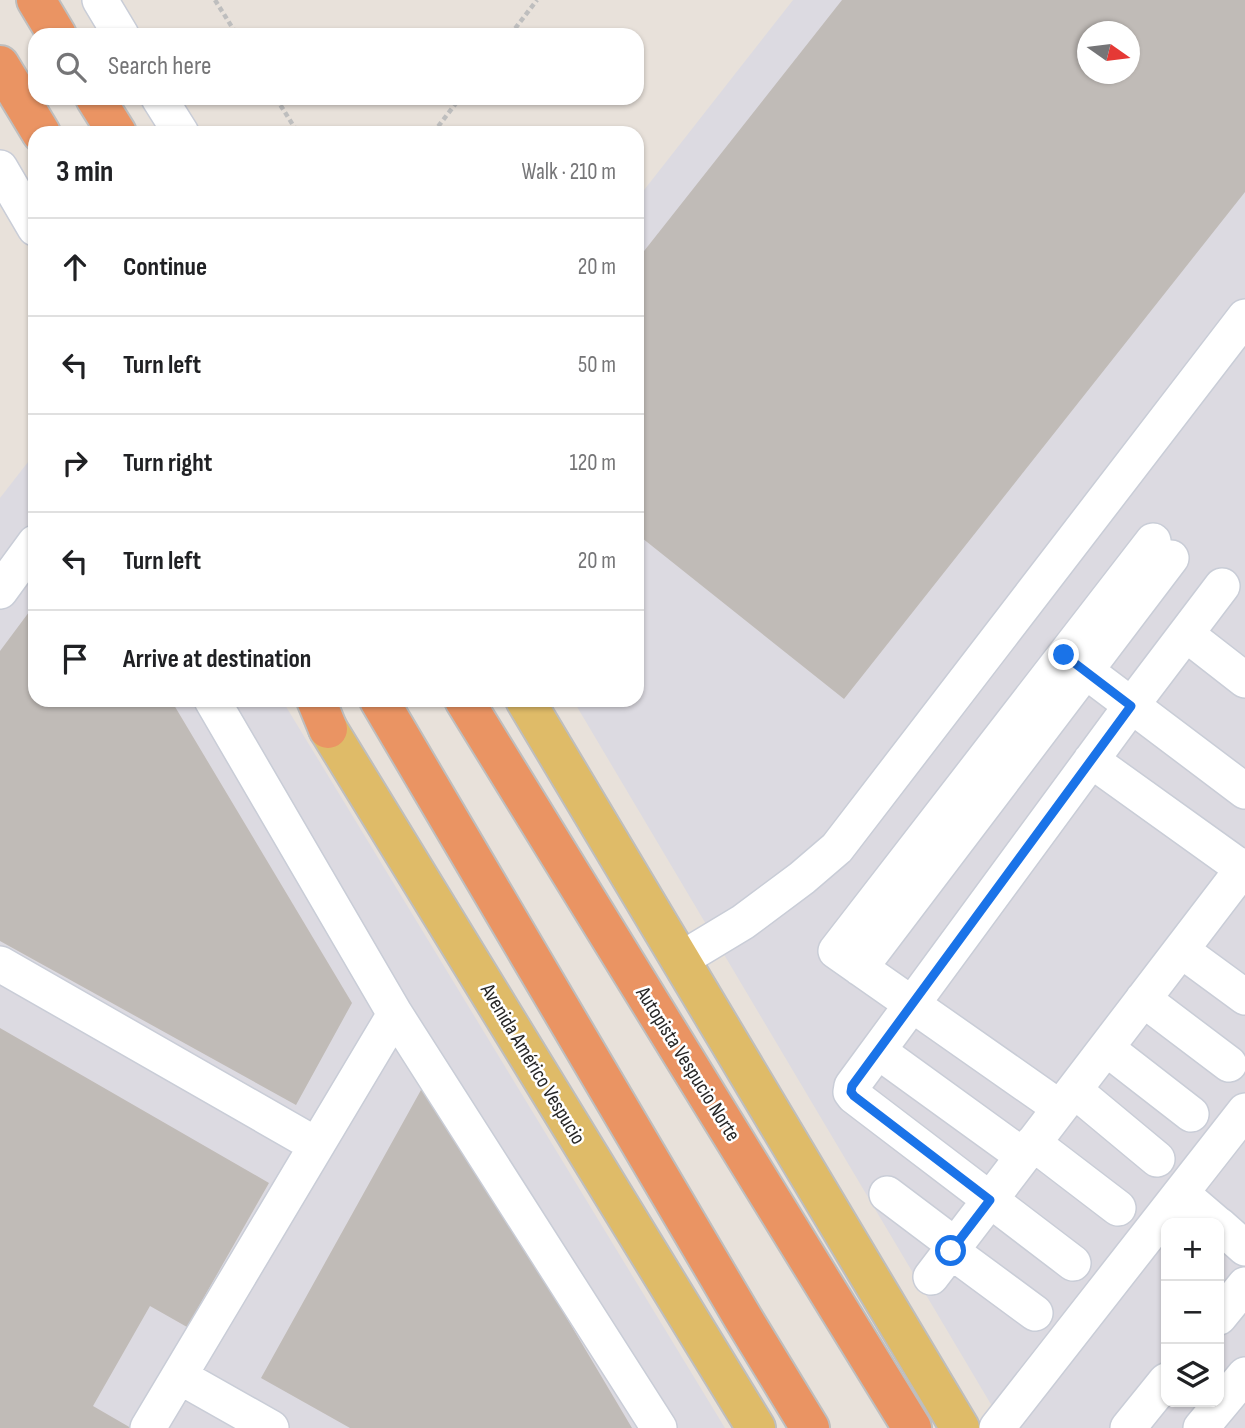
<!DOCTYPE html>
<html lang="en">
<head>
<meta charset="utf-8">
<style>
	body { margin:0; font-family:"Sofia Sans Condensed",sans-serif; background:#f6f6f6; color:#202124 }
	.controls { position:absolute; right:21px; bottom:21px; display:grid; overflow:hidden; border-radius:14px; box-shadow:0 2px 5px #0004 }
	.controls button { width:63px; height:63px; display:grid; place-items:center; padding:0; border:0; border-bottom:2px solid #e0e0e0; background:#fff; color:#202124; font:35px sans-serif }
	.compass { position:absolute; left:1077px; top:21px; width:63px; height:63px; border-radius:50%; background:#fff; box-shadow:0 2px 5px #0004; rotate:104deg }
	.stop { position:absolute; width:21px; height:21px; margin:-16px; border:5px solid #1a73e8; border-radius:50%; background:#fff }
	.stop.end { background:#1a73e8; border-color:#fff; box-shadow:0 2px 7px #0008 }
	.list { margin:0; padding:0; list-style:none }
	h2 { display:flex; justify-content:space-between; align-items:center; height:91px; margin:0; padding:0 28px; font-size:30px }
	h2 small { font-size:23px; font-weight:400; color:#757577 }
	.list li { display:grid; grid-template-columns:46px 1fr auto; gap:21px; align-items:center; box-sizing:border-box; height:98px; padding:0 28px; border-top:2px solid #e0e0e0 }
	.list b { display:block; font-size:26px; white-space:nowrap }
	.list em { font-size:23px; font-style:normal; color:#757577 }
	.icon { flex:none; width:38px; height:38px; fill:none; stroke:currentColor; stroke-width:2; stroke-linecap:round; stroke-linejoin:round }
	.map { position:relative; flex:none; width:1245px; height:1428px; overflow:hidden }
	.search { position:absolute; background:#fff; box-shadow:0 2px 5px #0004; left:28px; top:28px; width:616px; height:77px; display:flex; align-items:center; gap:18px; box-sizing:border-box; padding:0 24px; border-radius:21px; color:#757577; font-size:26px }
	.panel { position:absolute; background:#fff; box-shadow:0 2px 5px #0004; left:28px; top:126px; width:616px; height:581px; border-radius:21px }
	.map>svg:first-child { display:block }
	.industrial { fill:#dcdae1; fill-rule:evenodd }
	.building { fill:#c0bbb7; fill-rule:evenodd }
	.lines { fill:none; stroke-linecap:round; stroke-linejoin:round }
	.minor-casing { stroke:#c9cdd7; stroke-width:38 }
	.major-casing { stroke:#bebebe; stroke-width:42 }
	.highway-casing { stroke:#bebebe; stroke-width:42 }
	.path { stroke:#bebebe; stroke-width:4.5; stroke-dasharray:5 3.5; stroke-linecap:butt }
	.minor { stroke:#fff; stroke-width:35 }
	.major { stroke:#dfbb68; stroke-width:38 }
	.highway { stroke:#ea9463; stroke-width:38 }
	.route { stroke:#1a73e8; stroke-width:9 }
	.labels { text-anchor:middle; dominant-baseline:central; stroke-width:5; stroke-linejoin:round; paint-order:stroke }
	.street-label { font-size:21px; fill:#272727; stroke:#fff }
</style>
</head>
<body>
<div class="map">
<svg width="1245" height="1428" viewBox="0 0 1245 1428">
	<rect width="100%" height="100%" fill="#e8e1da"/>
	<path class="industrial" d="M793 0H1245V1428H1005L573 700H637V199ZM1088 32H1130V74H1088ZM1166 1223H1219V1402H1166Z
		M35 453V700H282L725 1428H0V498Z"/>
	<path class="building" d="M842 0H1245V192L844 699 637 534V260ZM1088 32H1130V74H1088Z
		M35 604V700H171L352 1003 296 1105 0 941V651Z
		M0 1028 269 1183 187 1327 150 1306 93 1406 131 1428H0Z
		M426 1081 632 1428H350L261 1378Z"/>
	<g class="lines">
		<defs>
			<path id="minor" d="M100 0 121 35
				M159 98 181 133
				M0 168 35 228
				M0 591 35 543
				M1186 634 1245 680
				M1066 656 1245 791
				M212 700 395 1014 659 1428
				M1091 760 1243 869
				M1181 950 1245 997
				M680 960 743 922 802 878 837 848 1245 317
				M0 964 316 1145
				M860 968 1171 558
				M1143 999 1229 1064
				M1106 1048 1191 1114
				M878 1051 1023 1156
				M1074 1090 1157 1159
				M1060 1108 836 951 1153 541
				M1033 1143 1118 1208
				M1181 1193 1216 1223
				M887 1194 956 1246
				M1219 1225 1245 1248
				M951 1251 1035 1313
				M1073 1263 854 1096 851 1092 852 1086 1131 706 1222 586
				M931 1277 1245 866
				M1219 1317 1245 1285
				M179 1376 271 1428
				M148 1428 395 1014
				M997 1428 1245 1111
				M1128 1428 1166 1381
				M1201 1428 1245 1375"/>
			<path id="major" d="M525 700 960 1428
				M328 729 756 1428"/>
			<path id="highway" d="M36 0 57 35
				M0 65 41 133
				M95 98 117 133
				M316 700 328 729
				M379 700 743 1318 810 1428
				M464 700 912 1428"/>
		</defs>
		<use href="#minor" class="minor-casing"/>
		<use href="#major" class="major-casing"/>
		<use href="#highway" class="highway-casing"/>
		<path class="path" d="M215 0 237 35
			M510 35 537 0
			M276 98 298 133
			M433 133 460 98"/>
		<use href="#minor" class="minor"/>
		<use href="#major" class="major"/>
		<use href="#highway" class="highway"/>
	</g>
	<g class="lines">
		<path class="route" d="M951 1251 990 1200 854 1096 851 1092 852 1086 1131 706 1064 655"/>
	</g>
	<g class="labels">
		<g class="street-label">
			<text transform="translate(533 1064) rotate(59)">Avenida Américo Vespucio</text>
			<text transform="translate(688 1064) rotate(58)">Autopista Vespucio Norte</text>
		</g>
	</g>
</svg>
<div class="controls">
<button>+</button>
<button>−</button>
<button><svg class="icon" aria-label="layers" viewBox="0 0 24 24"><path d="M12 4l9 5-9 5-9-5zM3 14l9 5 9-5"/></svg></button>
</div>
<svg class="compass" viewBox="-18 -18 36 36"><path d="M0-13l5 13h-10z" fill="#e53935"/><path d="M0 13l5-13h-10z" fill="#757577"/></svg>
<div class="stop" style="left:951px;top:1251px"></div>
<div class="stop end" style="left:1064px;top:655px"></div>
<div class="search"><svg class="icon" aria-label="search" viewBox="0 0 24 24"><circle cx="10" cy="10" r="6"/><path d="M15 15l6 6"/></svg>Search here</div>
<section class="panel">
<h2>3 min<small>Walk · 210 m</small></h2>
<ul class="list">
<li><svg class="icon" aria-label="ahead" viewBox="0 0 24 24"><path d="M12 20V5M6 11l6-6 6 6"/></svg><div><b>Continue</b></div><em>20 m</em></li>
<li><svg class="icon" aria-label="left" viewBox="0 0 24 24"><path d="M17 20v-9H6M10 6l-5 5 5 5"/></svg><div><b>Turn left</b></div><em>50 m</em></li>
<li><svg class="icon" aria-label="right" viewBox="0 0 24 24"><path d="M7 20v-9h11M14 6l5 5-5 5"/></svg><div><b>Turn right</b></div><em>120 m</em></li>
<li><svg class="icon" aria-label="left" viewBox="0 0 24 24"><path d="M17 20v-9H6M10 6l-5 5 5 5"/></svg><div><b>Turn left</b></div><em>20 m</em></li>
<li><svg class="icon" aria-label="arrive" viewBox="0 0 24 24"><path d="M6 21V4h12l-3 4 3 4H6"/></svg><div><b>Arrive at destination</b></div></li>
</ul>
</section>
</div>
</body>
</html>
